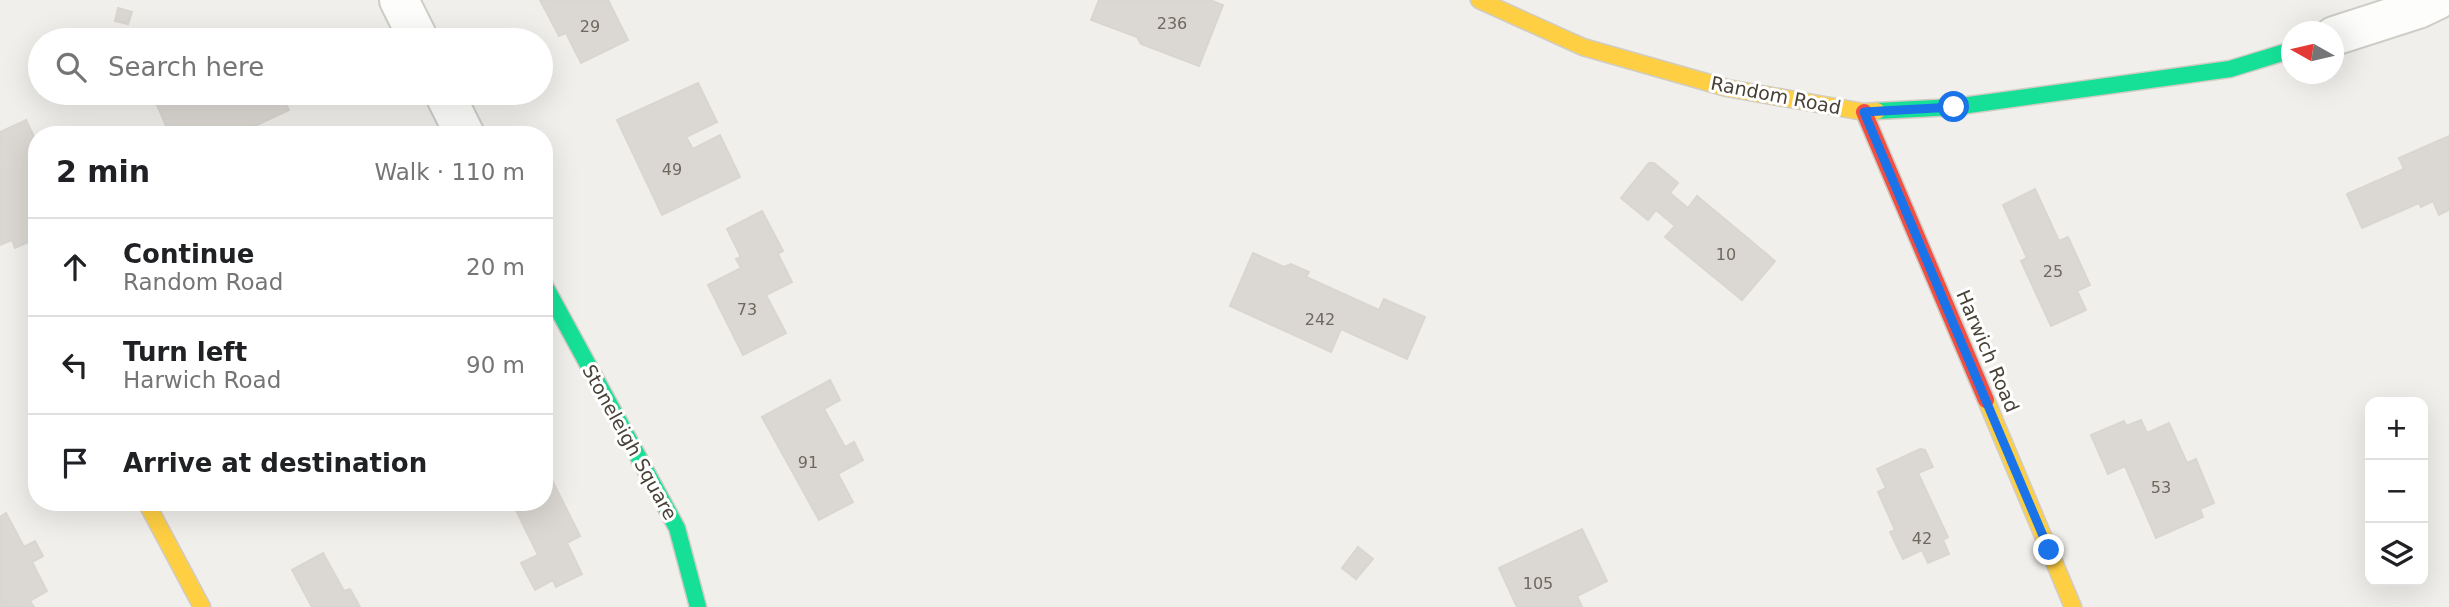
<!DOCTYPE html>
<html lang="en">
<head>
<meta charset="utf-8">
<style>
	body { margin:0; font-family:"DejaVu Sans",sans-serif; background:#f6f6f6; color:#202124 }
	.controls { position:absolute; right:21px; bottom:21px; display:grid; overflow:hidden; border-radius:14px; box-shadow:0 7px 28px #0002 }
	.controls button { width:63px; height:63px; display:grid; place-items:center; padding:0; border:0; border-bottom:2px solid #e0e0e0; background:#fff; color:#202124; font:35px sans-serif }
	.compass { position:absolute; left:2281px; top:21px; width:63px; height:63px; border-radius:50%; background:#fff; box-shadow:0 7px 28px #0002; rotate:278deg }
	.stop { position:absolute; width:21px; height:21px; margin:-16px; border:5px solid #1a73e8; border-radius:50%; background:#fff }
	.stop.end { background:#1a73e8; border-color:#fff; box-shadow:0 2px 7px #0008 }
	.list { margin:0; padding:0; list-style:none }
	h2 { display:flex; justify-content:space-between; align-items:center; height:91px; margin:0; padding:0 28px; font-size:30px }
	h2 small { font-size:23px; font-weight:400; color:#757577 }
	.list li { display:grid; grid-template-columns:46px 1fr auto; gap:21px; align-items:center; box-sizing:border-box; height:98px; padding:0 28px; border-top:2px solid #e0e0e0 }
	.list b { display:block; font-size:26px; white-space:nowrap }
	.list p { margin:0; font-size:23px; white-space:nowrap; color:#757577 }
	.list em { font-size:23px; font-style:normal; color:#757577 }
	.icon { flex:none; width:38px; height:38px; fill:none; stroke:currentColor; stroke-width:2; stroke-linecap:round; stroke-linejoin:round }
	.map { position:relative; flex:none; width:2449px; height:607px; overflow:hidden }
	.search { position:absolute; background:#fff; box-shadow:0 7px 28px #0002; left:28px; top:28px; width:525px; height:77px; display:flex; align-items:center; gap:18px; box-sizing:border-box; padding:0 24px; border-radius:38px; color:#757577; font-size:26px }
	.panel { position:absolute; background:#fff; box-shadow:0 7px 28px #0002; left:28px; top:126px; width:525px; height:385px; border-radius:28px }
	.map>svg:first-child { display:block }
	.building { fill:#dbd8d3; stroke:#d9d6d1; stroke-width:2 }
	.lines { fill:none; stroke-linecap:round; stroke-linejoin:round }
	.street-casing { stroke:#cfcdc8; stroke-width:42 }
	.fast-casing { stroke:#d1ccc2; stroke-width:19 }
	.slow-casing { stroke:#d1ccc2; stroke-width:19 }
	.jam-casing { stroke:#d1ccc2; stroke-width:19 }
	.street { stroke:#fdfdfc; stroke-width:38 }
	.fast { stroke:#16e098; stroke-width:16 }
	.slow { stroke:#ffcf43; stroke-width:16 }
	.jam { stroke:#f24e42; stroke-width:16 }
	.route { stroke:#1a73e8; stroke-width:9 }
	.labels { text-anchor:middle; dominant-baseline:central; stroke-width:6; stroke-linejoin:round; paint-order:stroke }
	.number-label { font-size:16px; fill:#6e685e }
	.street-label { font-size:19px; fill:#484136; stroke:#fff }
</style>
</head>
<body>
<div class="map">
<svg width="2449" height="607" viewBox="0 0 2449 607">
	<rect width="100%" height="100%" fill="#f1efeb"/>
	<path class="building" d="M540 0H608L628 40 581 63 566 33 559 36Z
		M1099 0H1210L1223 5 1199 66 1141 44 1137 37 1091 20Z
		M118 8 132 12 128 24 115 21Z
		M698 83 717 122 686 137 693 149 720 135 740 177 662 215 617 120Z
		M171 93H281L289 110 236 135H170L157 105 174 98Z
		M26 120 37 143V238L15 248 12 240 0 245V132Z
		M2449 136V210L2439 215 2433 201 2421 207 2419 203 2362 228 2347 194 2404 169 2399 158Z
		M1649 163H1654L1678 183 1670 193 1688 208 1697 196 1775 261 1742 300 1665 237 1675 226 1656 210 1648 220 1621 198Z
		M2035 189 2059 241 2068 237 2090 285 2077 291 2086 310 2051 326 2021 261 2027 258 2003 205Z
		M762 211 783 251 778 254 792 282 766 295 786 333 743 355 708 285 741 268 736 259 741 257 727 229Z
		M1253 253 1284 267 1291 264 1309 272 1306 277 1379 310 1384 299 1425 317 1407 359 1341 329 1331 352 1230 306Z
		M830 380 840 400 824 409 845 447 854 442 863 460 838 474 853 502 819 520 762 417Z
		M2141 420 2147 433 2169 423 2187 463 2196 459 2214 503 2200 509 2203 517 2156 538 2125 466 2108 474 2091 435 2124 421 2126 426Z
		M1920 449 1925 450 1933 467 1918 473 1948 537 1943 540 1949 554 1928 563 1922 550 1903 559 1890 532 1895 530 1878 492 1886 488 1877 469Z
		M544 464 580 536 567 543 582 574 556 587 553 580 535 590 521 563 538 555 512 502H544Z
		M6 513 24 547 35 541 43 556 32 562 47 591 30 601 34 607H0V517Z
		M1582 529 1607 581 1577 596 1582 607H1517L1499 568Z
		M1358 547 1373 559 1356 579 1342 568Z
		M323 553 344 591 350 589 360 607H312L292 570Z"/>
	<g class="lines">
		<defs>
			<path id="street" d="M399 0 419 40
				M2334 36 2418 9 2437 0
				M444 93 465 135"/>
			<path id="fast" d="M1877 111 1954 107 2230 69 2292 50
				M544 284 677 528 698 607"/>
			<path id="slow" d="M1479 0 1583 47 1727 88 1864 112 1877 111
				M1986 400 2073 607
				M146 502 202 607"/>
			<path id="jam" d="M1864 112 1986 400"/>
		</defs>
		<use href="#street" class="street-casing"/>
		<use href="#fast" class="fast-casing"/>
		<use href="#slow" class="slow-casing"/>
		<use href="#jam" class="jam-casing"/>
		<use href="#street" class="street"/>
		<use href="#fast" class="fast"/>
		<use href="#slow" class="slow"/>
		<use href="#jam" class="jam"/>
	</g>
	<g class="lines">
		<path class="route" d="M1954 107 1864 112 2049 550"/>
	</g>
	<g class="labels">
		<g class="number-label">
			<text x="1172" y="23">236</text>
			<text x="590" y="26">29</text>
			<text x="672" y="169">49</text>
			<text x="1726" y="254">10</text>
			<text x="2053" y="271">25</text>
			<text x="747" y="309">73</text>
			<text x="1320" y="319">242</text>
			<text x="808" y="462">91</text>
			<text x="2161" y="487">53</text>
			<text x="1922" y="538">42</text>
			<text x="1538" y="583">105</text>
		</g>
		<g class="street-label">
			<text transform="translate(1776 95) rotate(11)">Random Road</text>
			<text transform="translate(1988 351) rotate(67)">Harwich Road</text>
			<text transform="translate(630 442) rotate(61)">Stoneleigh Square</text>
		</g>
	</g>
</svg>
<div class="controls">
<button>+</button>
<button>−</button>
<button><svg class="icon" aria-label="layers" viewBox="0 0 24 24"><path d="M12 4l9 5-9 5-9-5zM3 14l9 5 9-5"/></svg></button>
</div>
<svg class="compass" viewBox="-18 -18 36 36"><path d="M0-13l5 13h-10z" fill="#e53935"/><path d="M0 13l5-13h-10z" fill="#757577"/></svg>
<div class="stop" style="left:1954px;top:107px"></div>
<div class="stop end" style="left:2049px;top:550px"></div>
<div class="search"><svg class="icon" aria-label="search" viewBox="0 0 24 24"><circle cx="10" cy="10" r="6"/><path d="M15 15l6 6"/></svg>Search here</div>
<section class="panel">
<h2>2 min<small>Walk · 110 m</small></h2>
<ul class="list">
<li><svg class="icon" aria-label="ahead" viewBox="0 0 24 24"><path d="M12 20V5M6 11l6-6 6 6"/></svg><div><b>Continue</b><p>Random Road</p></div><em>20 m</em></li>
<li><svg class="icon" aria-label="left" viewBox="0 0 24 24"><path d="M17 20v-9H6M10 6l-5 5 5 5"/></svg><div><b>Turn left</b><p>Harwich Road</p></div><em>90 m</em></li>
<li><svg class="icon" aria-label="arrive" viewBox="0 0 24 24"><path d="M6 21V4h12l-3 4 3 4H6"/></svg><div><b>Arrive at destination</b></div></li>
</ul>
</section>
</div>
</body>
</html>
